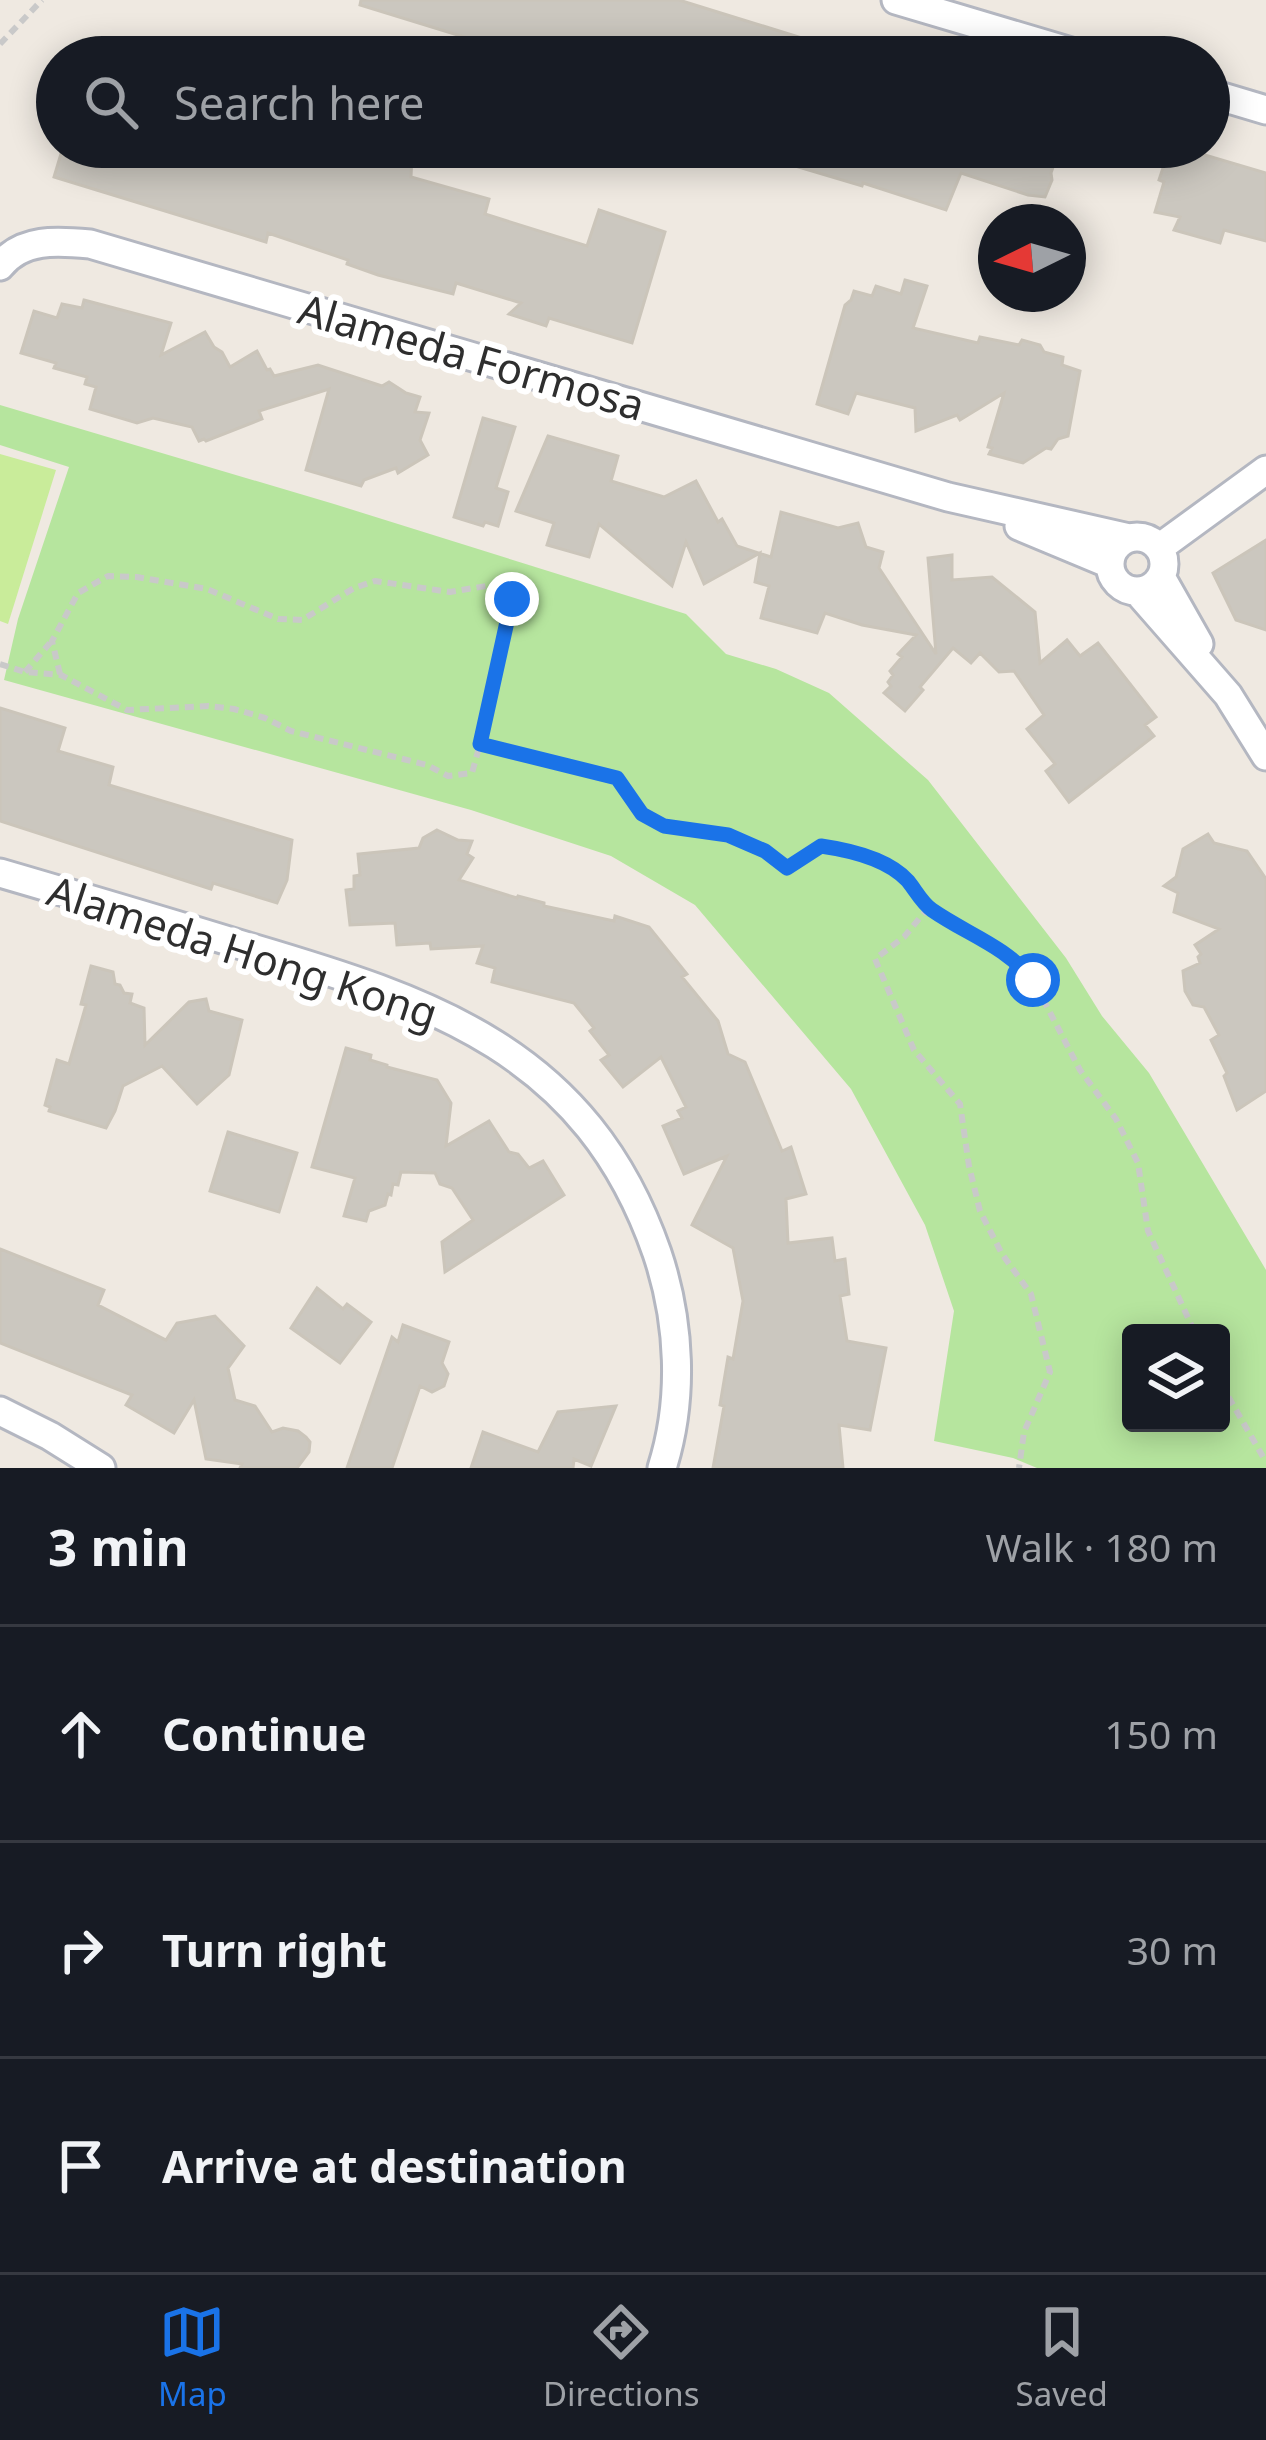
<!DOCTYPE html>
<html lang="en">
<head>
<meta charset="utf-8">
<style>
	body { margin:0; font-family:"Noto Sans",sans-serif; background:#20242c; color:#f1f3f6 }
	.controls { position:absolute; right:36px; bottom:36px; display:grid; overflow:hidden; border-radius:12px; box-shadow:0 6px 30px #0003 }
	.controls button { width:108px; height:108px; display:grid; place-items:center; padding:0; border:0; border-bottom:3px solid #363941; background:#171b24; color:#f1f3f6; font:60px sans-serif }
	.compass { position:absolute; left:978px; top:204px; width:108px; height:108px; border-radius:50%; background:#171b24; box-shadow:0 6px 30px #0003; rotate:265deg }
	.stop { position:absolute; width:36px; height:36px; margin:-27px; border:9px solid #1a73e8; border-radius:50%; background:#fff }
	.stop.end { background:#1a73e8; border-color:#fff; box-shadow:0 3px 12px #0008 }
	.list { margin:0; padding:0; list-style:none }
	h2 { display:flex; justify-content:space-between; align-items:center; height:156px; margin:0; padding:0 48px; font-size:51px }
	h2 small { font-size:39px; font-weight:400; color:#9ea1a6 }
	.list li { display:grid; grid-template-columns:78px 1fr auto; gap:36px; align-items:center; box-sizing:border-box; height:216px; padding:0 48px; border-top:3px solid #363941 }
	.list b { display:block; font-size:45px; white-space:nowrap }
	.list em { font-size:39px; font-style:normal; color:#9ea1a6 }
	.icon { flex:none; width:66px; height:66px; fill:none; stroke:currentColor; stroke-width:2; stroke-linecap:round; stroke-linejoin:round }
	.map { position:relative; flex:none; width:1266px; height:1468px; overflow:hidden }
	.search { position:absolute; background:#171b24; box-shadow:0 6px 30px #0003; left:36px; right:36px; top:36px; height:132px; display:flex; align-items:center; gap:30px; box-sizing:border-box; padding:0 42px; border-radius:66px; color:#9ea1a6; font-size:45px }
	.sheet { height:804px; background:#171b24 }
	nav { display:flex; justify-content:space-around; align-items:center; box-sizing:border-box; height:168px; border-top:3px solid #363941; background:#171b24; font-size:33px; color:#9ea1a6 }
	nav a { display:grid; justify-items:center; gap:6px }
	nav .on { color:#1a73e8 }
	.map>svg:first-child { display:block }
	.green { fill:#b6e59e; fill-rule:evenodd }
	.pitch { fill:#c9ec9a }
	.building { fill:#cbc7bf; stroke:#cbc5ba; stroke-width:3 }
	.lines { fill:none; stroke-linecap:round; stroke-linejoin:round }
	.minor-casing { stroke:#b4b7c1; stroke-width:33 }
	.path { stroke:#c9c9c9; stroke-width:6; stroke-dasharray:9 6; stroke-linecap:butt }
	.minor { stroke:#fff; stroke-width:27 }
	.route { stroke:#1a73e8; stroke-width:15 }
	.labels { text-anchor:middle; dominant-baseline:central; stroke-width:12; stroke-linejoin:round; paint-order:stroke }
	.street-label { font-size:42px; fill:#2e2e2e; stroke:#fff }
</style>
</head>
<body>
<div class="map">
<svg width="1266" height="1468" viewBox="0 0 1266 1468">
	<rect width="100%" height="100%" fill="#efe9e1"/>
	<path class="green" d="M0 405 334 504 686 614 726 654 776 669 829 693 928 780 1066 958 1102 1016 1149 1073 1266 1270V1468H1037L1013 1458 934 1441 954 1311 925 1225 851 1089 695 905 611 856 471 810 4 680 18 619 69 467 0 445ZM1131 1333H1221V1423H1131Z"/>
	<path class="pitch" d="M0 454 56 470 8 624 0 621Z"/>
	<path class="building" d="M361 0H679L847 52 846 57H529L360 5Z
		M63 147H379L412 155 411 177 489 199 485 214 587 246 599 210 665 232 632 343 549 318 546 326 509 314 521 303 456 283 453 294 378 275 347 264 348 260 268 233 266 242 54 177Z
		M756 147H1060L1051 173 1052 180 1045 197 1028 195 961 173 946 210 863 183 862 186 755 154Z
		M1170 147H1178L1266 173V241L1224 230 1220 243 1174 230 1180 217 1155 212 1164 182 1159 180Z
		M905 280 927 286 913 328 978 343 980 337 1019 345 1022 340 1040 345 1044 352 1063 357 1062 365 1080 371 1068 436 1058 439 1051 449 1046 448 1023 463 989 454 992 448 988 447 1004 393 960 420 957 415 916 431 915 408 856 393 848 414 817 404 845 305 851 300 854 291 872 296 876 286 901 294Z
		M84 300 171 323 161 355 205 332 214 347 222 352 230 367 257 351 267 370 270 369 274 376 318 365 382 386 389 382 406 393 420 397 415 412 429 413 420 440 428 455 398 473 396 468 364 480 361 486 306 470 329 389 259 411 262 419 206 441 204 439 199 441 192 427 153 418 137 423 90 409 96 387 85 384 87 377 54 368 56 363 21 353 34 311 57 318 62 304 82 308Z
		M483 418 515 427 496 488 508 492 498 526 485 522 483 526 454 517Z
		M548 436 618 456 611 481 664 497 696 481 718 522 722 519 737 546 771 557 781 512 838 528 858 523 866 547 883 552 879 568 936 654 928 558 952 555V580L992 577 1035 612 1040 663 1067 640 1080 656 1098 643 1156 717 1145 725 1154 736 1069 802 1046 771 1055 764 1027 729 1044 715 1014 671 999 672 980 653 971 663 953 648 920 687 923 690 905 711 884 693 891 686 888 682 893 675 890 671 902 657 898 654 916 635 862 625 825 613 817 633 761 618 769 586 755 582 760 553 704 584 686 542 672 586 599 524 589 557 547 545 554 523 516 511Z
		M1266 540V630L1236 620 1213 573Z
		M0 708 65 728 58 751 113 767 109 785 292 840 287 880 277 903 213 883 211 889 0 821Z
		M437 830 458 840 472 841 467 854 473 858 459 880 517 898 518 896 544 903V906L614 921 615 916 649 927 687 974 682 977 718 1021 728 1054 745 1062 782 1151 791 1147 806 1194 786 1199 788 1243 832 1238 835 1261 845 1259 849 1294 840 1296 847 1341 886 1348 870 1430 839 1425 843 1468H713L724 1406 720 1405 728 1357 733 1359 743 1301 733 1248 692 1225 727 1156 684 1174 663 1126 682 1118 678 1111 686 1107 661 1057 623 1087 601 1060 609 1055 590 1031 594 1028 574 1003 492 982 495 968 477 963 483 946 431 949 430 943 397 945 395 923 350 925 346 890 354 889V876L360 875 358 854 419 848 423 838Z
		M1208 834 1214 843 1247 851 1266 879V1091L1237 1110 1224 1076 1227 1073 1211 1040 1219 1035 1204 1007 1193 1005 1185 991 1183 971 1200 963 1198 957 1201 954 1195 945 1219 929 1174 912 1178 893 1164 886 1176 877 1183 849Z
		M91 966 113 972 115 984 120 985 124 993 132 994 130 1003 144 1008 145 1045 189 1002 206 999 209 1011 242 1020 229 1075 197 1104 162 1066 123 1086 115 1111 106 1128 49 1111 50 1107 45 1105 57 1060 69 1064 86 1005 81 1004Z
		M346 1048 371 1055 370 1060 387 1065V1067L437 1080 451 1103 446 1146 489 1121 509 1152 518 1154 529 1168 543 1161 564 1195 445 1272 442 1242 473 1220 452 1188 440 1184 435 1173 401 1172 398 1185 393 1184 391 1195 388 1194 385 1205 369 1211 366 1221 344 1216 355 1178 312 1167Z
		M228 1132 297 1153 279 1212 210 1191Z
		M0 1249 104 1290 98 1305 166 1340 177 1323 215 1316 244 1346 228 1368 235 1400 255 1406 272 1432 283 1428 298 1431 306 1437 310 1442 309 1452 297 1468H240L242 1464 206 1459 194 1400 174 1433 126 1405 132 1395 0 1343Z
		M317 1288 343 1309 347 1304 371 1322 340 1363 291 1328Z
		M403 1325 449 1342 442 1363 448 1374 444 1386 432 1392 420 1386 392 1468H347L392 1337 398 1342Z
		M616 1406 591 1466 574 1459 573 1468H471L483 1432 538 1452 558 1412Z"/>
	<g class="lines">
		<defs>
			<path id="minor" d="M896 0 1088 57
				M1209 93 1266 110
				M0 266C22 238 57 241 90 244L948 497 1129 538
				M1019 526 1110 564
				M1110 564a27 27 0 1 1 54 0a27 27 0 1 1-54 0Z
				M1159 548 1266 470
				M1161 577 1199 644
				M1137 591 1228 695 1266 756
				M0 873C82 897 164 921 245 946 432 1001 587 1051 657 1253 680 1321 684 1399 662 1468
				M0 1411 50 1436 101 1468"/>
		</defs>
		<use href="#minor" class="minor-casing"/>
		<path class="path" d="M0 44 42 0
			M0 664 25 672 61 675 127 710 208 706 234 709 265 718 291 731 427 765 448 776 472 773 480 744 617 778 642 814 664 826 727 835 765 851 787 868 821 846C848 850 882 858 903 877 913 885 920 898 928 908L904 937 875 959 914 1050 960 1104 969 1166 980 1211 1002 1254 1031 1294 1050 1372 1024 1432 1019 1468
			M25 672 50 643
			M60 674 52 641 78 593 108 576 137 577 207 589 278 619 302 620 354 588 375 581 450 592 492 585 511 599 480 744
			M928 908 1017 961 1033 980 1080 1070 1116 1119 1138 1163 1148 1231 1195 1333
			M1221 1384 1266 1462"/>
		<use href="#minor" class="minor"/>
	</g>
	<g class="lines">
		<path class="route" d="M512 599 480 744 617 778 642 814 664 826 728 835 765 851 787 868 821 846C849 850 888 859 908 881 916 891 922 903 932 910 968 935 1004 945 1033 980"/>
	</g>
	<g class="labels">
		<g class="street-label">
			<text transform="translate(472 356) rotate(16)">Alameda Formosa</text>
			<text transform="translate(243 951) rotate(18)">Alameda Hong Kong</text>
		</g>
	</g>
</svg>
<div class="controls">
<button><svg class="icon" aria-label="layers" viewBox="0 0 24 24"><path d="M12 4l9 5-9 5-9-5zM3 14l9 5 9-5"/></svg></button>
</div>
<svg class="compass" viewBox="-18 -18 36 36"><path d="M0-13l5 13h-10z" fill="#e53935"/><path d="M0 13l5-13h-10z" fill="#9ea1a6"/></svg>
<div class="stop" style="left:1033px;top:980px"></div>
<div class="stop end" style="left:512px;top:599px"></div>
<div class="search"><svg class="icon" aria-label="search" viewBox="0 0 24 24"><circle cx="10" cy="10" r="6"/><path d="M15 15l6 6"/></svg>Search here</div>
</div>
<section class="sheet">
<h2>3 min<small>Walk · 180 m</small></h2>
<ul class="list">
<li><svg class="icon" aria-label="ahead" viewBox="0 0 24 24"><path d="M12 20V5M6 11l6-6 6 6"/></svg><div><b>Continue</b></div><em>150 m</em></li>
<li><svg class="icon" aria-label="right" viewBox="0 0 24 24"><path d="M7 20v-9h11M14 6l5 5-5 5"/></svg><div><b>Turn right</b></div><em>30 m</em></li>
<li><svg class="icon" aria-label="arrive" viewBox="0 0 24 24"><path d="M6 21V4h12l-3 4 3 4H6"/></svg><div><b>Arrive at destination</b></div></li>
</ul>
</section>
<nav>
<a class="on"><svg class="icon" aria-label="map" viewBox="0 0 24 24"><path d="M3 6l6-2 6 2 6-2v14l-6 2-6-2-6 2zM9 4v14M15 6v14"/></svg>Map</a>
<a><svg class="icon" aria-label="directions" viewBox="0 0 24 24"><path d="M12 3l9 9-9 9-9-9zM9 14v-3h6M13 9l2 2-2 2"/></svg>Directions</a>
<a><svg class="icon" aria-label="saved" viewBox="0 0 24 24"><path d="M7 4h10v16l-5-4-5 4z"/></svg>Saved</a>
</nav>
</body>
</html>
